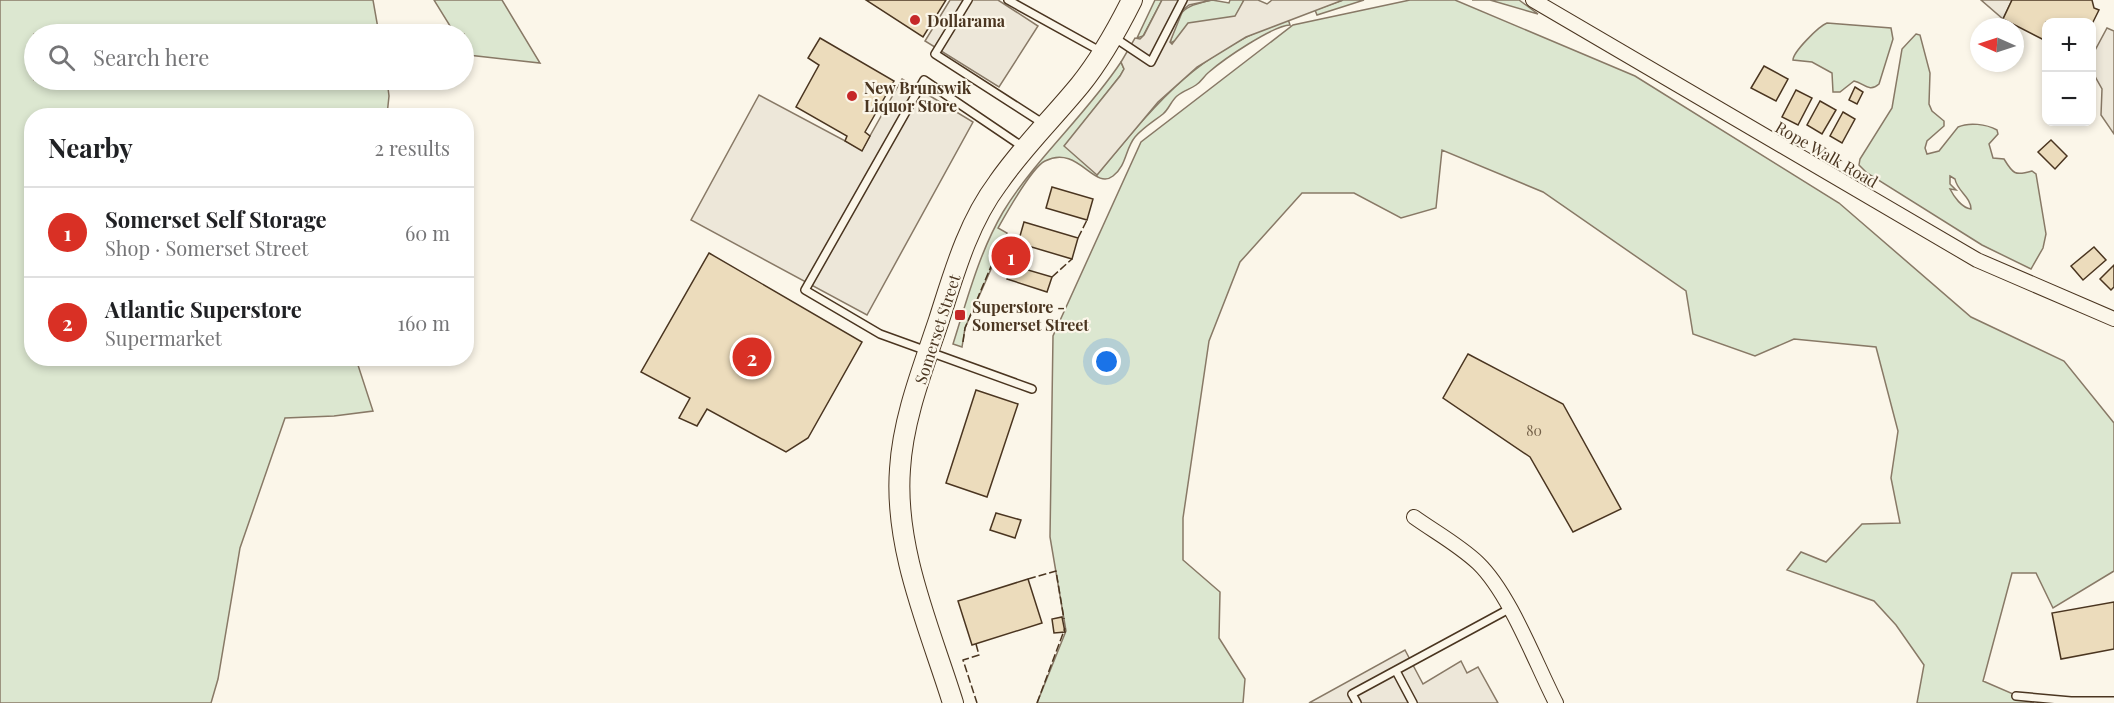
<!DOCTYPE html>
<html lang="en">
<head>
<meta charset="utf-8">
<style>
	body { margin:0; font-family:"Playfair Display",serif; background:#f6f6f6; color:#202124 }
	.controls { position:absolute; right:18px; top:18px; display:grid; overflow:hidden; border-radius:12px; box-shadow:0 3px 9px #0003 }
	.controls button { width:54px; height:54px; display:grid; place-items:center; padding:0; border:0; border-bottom:2px solid #e0e0e0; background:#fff; color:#202124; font:30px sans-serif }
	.compass { position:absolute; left:1970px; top:18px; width:54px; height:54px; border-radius:50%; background:#fff; box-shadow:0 3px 9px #0003; rotate:273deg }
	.you { position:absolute; left:1107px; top:362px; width:21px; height:21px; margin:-15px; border:4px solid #fff; border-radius:50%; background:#1a73e8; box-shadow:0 0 0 9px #1a73e833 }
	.badge { display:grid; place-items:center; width:39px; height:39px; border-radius:50%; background:#d93025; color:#fff; font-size:20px; font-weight:700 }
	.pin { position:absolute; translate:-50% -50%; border:3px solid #fff; box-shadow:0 2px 6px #0006 }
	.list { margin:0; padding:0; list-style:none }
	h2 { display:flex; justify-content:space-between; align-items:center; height:78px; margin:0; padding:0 24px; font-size:26px }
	h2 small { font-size:20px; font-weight:400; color:#757577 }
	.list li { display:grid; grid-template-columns:39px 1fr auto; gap:18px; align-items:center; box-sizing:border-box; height:90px; padding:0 24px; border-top:2px solid #e0e0e0 }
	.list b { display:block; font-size:22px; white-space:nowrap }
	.list p { margin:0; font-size:20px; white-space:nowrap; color:#757577 }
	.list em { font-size:20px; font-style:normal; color:#757577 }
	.icon { flex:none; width:33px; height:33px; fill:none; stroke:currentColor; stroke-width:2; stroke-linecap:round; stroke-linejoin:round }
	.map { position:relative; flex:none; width:2114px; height:703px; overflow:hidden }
	.search { position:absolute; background:#fff; box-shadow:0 3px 9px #0003; left:24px; top:24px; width:450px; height:66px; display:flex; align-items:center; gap:15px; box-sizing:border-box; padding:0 21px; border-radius:33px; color:#757577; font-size:22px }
	.panel { position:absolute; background:#fff; box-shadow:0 3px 9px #0003; left:24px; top:108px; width:450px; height:258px; border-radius:24px }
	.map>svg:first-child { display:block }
	.green { fill:#dce7d0; stroke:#887966; stroke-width:1.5; fill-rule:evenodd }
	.parking { fill:#ede7d9; stroke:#887966; stroke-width:1.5 }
	.building { fill:#ecdcbc; stroke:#4a3520; stroke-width:1.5 }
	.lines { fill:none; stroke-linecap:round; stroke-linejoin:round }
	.service-casing { stroke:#4a3520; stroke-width:10 }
	.minor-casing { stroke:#4a3520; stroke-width:16 }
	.secondary-casing { stroke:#4a3520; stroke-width:22 }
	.service { stroke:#fbf6e9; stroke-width:7 }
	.minor { stroke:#fbf6e9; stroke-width:14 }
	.secondary { stroke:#fbf6e9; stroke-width:20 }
	.fence { stroke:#4a3520; stroke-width:1.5; stroke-dasharray:8 3; stroke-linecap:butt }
	.poi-dot { fill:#c62828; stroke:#fbf6e9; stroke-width:2 }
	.labels { text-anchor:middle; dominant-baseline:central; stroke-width:4.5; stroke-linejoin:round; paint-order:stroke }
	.number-label { font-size:14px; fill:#725f47 }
	.poi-label { font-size:16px; font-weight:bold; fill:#4a3520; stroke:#fbf6e9; text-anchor:start }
	.street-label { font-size:16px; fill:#4a3520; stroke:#fbf6e9 }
</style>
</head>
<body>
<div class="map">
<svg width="2114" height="703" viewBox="0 0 2114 703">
	<rect width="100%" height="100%" fill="#fbf6e9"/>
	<path class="green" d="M0 0H373L379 34H34V80H387L389 96 387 115 32 116V358L356 359 373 411 334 416 285 418 240 548 218 679 211 703H0Z
		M434 0H502L540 63 468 55 464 48V34H455Z
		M1155 0H1162L1143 36 1137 38Z
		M1212 0 1229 3 1230 0H1244L1236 16 1170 43C1179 11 1180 7 1212 0Z
		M1343 0H1364L1317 15 1315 10Z
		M1410 0H1455L1635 76 1839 203 1971 317 2064 361 2114 423V571L2053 608 2036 573H2012L1983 681 2034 703H1917L1924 665 1896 625 1874 601 1787 570 1801 552 1826 562 1862 524 1900 523 1891 478 1898 431 1876 347 1794 339 1755 356 1693 334 1686 291 1543 192 1442 150 1436 208 1401 218 1354 193H1302L1240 262 1209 341 1183 518V560L1220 592 1219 638 1245 679 1243 703H1037L1066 631 1050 537 1053 336 1141 142 1293 25Z
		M1472 0H1519L1538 14 1490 0Z
		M1288 19 1290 25C1272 26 1224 59 1209 72 1204 76 1202 81 1196 85 1190 89 1183 91 1177 96 1171 101 1169 109 1163 114 1153 122 1145 126 1135 137 1125 149 1127 165 1113 176 1094 191 1078 144 1045 161 1031 168 1006 214 998 228L1007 233 965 328 962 347 953 344C967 300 979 253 1003 212 1035 159 1086 115 1121 62L1124 69 1120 76 1084 122 1097 175C1158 101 1195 53 1288 19Z
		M1827 23 1891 28 1893 39 1879 84C1869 93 1864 83 1854 81L1840 92H1833L1832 73 1812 62 1793 60C1793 52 1819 26 1827 23Z
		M1916 34 1920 35 1930 73 1929 104 1932 111 1944 121V126L1927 141 1925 148 1927 154 1939 151 1958 127C1969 122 1986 124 1997 130L1998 134 1989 144 1993 158 2004 159C2013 174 2015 176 2032 171L2036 174 2046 234 2043 248 2031 269 1982 245 1867 173 1859 165 1860 159 1892 108 1902 49ZM1950 176 1955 179C1957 191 1971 197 1971 209 1962 208 1954 197 1950 189L1956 190 1950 184Z"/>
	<path class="parking" d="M950 0H998L1038 26 999 87 925 41Z
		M1162 0H1212L1189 5 1183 10 1170 42 1172 44 1188 23 1235 16 1244 0H1258L1267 4 1272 0H1343L1246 37 1197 67 1158 102 1097 175 1064 146 1120 76 1124 69 1121 62 1135 38 1140 39 1144 35Z
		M1981 0H2012L2003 19Z
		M2107 28 2114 31V134L2101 115 2102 89 2092 71V56Z
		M902 79 973 122 867 315 691 220 759 95 862 150Z
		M1405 650 1423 684 1461 661 1467 673 1478 667 1498 703H1309Z"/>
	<path class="building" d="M866 0H946L923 37Z
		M2012 0H2092L2094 8 2099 10 2092 24 2046 22V41L2003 19Z
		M820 38 894 81 865 132 870 136 862 151 845 141 847 136 796 107 819 65 808 58Z
		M1764 66 1788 79 1776 101 1751 88Z
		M1855 87 1863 92 1857 104 1849 100Z
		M1796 90 1812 98 1798 125 1782 117Z
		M1820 101 1836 110 1822 134 1807 125Z
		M1843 112 1855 119 1842 143 1830 136Z
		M2051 140 2067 156 2055 169 2038 152Z
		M1052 187 1093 199 1087 220 1046 208Z
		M1024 222 1078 238 1072 259 1018 243Z
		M2094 247 2106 260 2083 280 2071 266Z
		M709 253 862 342 808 438 786 452 707 409 697 426 679 418 690 398 641 372Z
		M1011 265 1052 277 1047 292 1007 279Z
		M2114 265V287L2111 290 2100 279Z
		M1468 354 1563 404 1621 509 1573 532 1530 457 1443 398Z
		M976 390 1018 404 987 497 946 483Z
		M996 513 1021 520 1015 538 990 530Z
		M1028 579 1042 623 972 645 958 601Z
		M2114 602V649L2061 659 2052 613Z
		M1062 617 1065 632 1054 633 1052 619Z"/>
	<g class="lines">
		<defs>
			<path id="service" d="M968 0 935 54 1044 124
				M1008 0 1100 51
				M1115 38 1151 62 1183 0
				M1023 147 924 80 805 290 880 334 1032 389
				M1396 671 1413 703
				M2016 696 2071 701H2114
				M1357 703 1352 694 1509 609"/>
			<path id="minor" d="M1533 0 1977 260 2114 319
				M1414 517C1435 532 1459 545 1478 563 1510 594 1535 662 1556 703"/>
			<path id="secondary" d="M953 703C930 629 894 549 900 469 903 418 923 368 939 320 954 273 968 223 998 183 1022 148 1053 118 1080 85 1101 59 1117 30 1132 0"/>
		</defs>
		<use href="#service" class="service-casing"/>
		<use href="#minor" class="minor-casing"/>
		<use href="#secondary" class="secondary-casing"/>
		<use href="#service" class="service"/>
		<use href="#minor" class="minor"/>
		<use href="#secondary" class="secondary"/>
		<path class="fence" d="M1078 238 1087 220
			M1052 277 1072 259
			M963 342 965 328 995 257
			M1028 579 1056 571 1064 619
			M976 644 979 655 963 660 977 703
			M1037 703 1065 628"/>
	</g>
	<g class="poi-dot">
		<circle cx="915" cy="20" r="6"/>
		<circle cx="852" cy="96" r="6"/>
		<rect x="954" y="309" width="12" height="12" rx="3"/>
	</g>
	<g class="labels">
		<g class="number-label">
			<text x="1534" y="430">80</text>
		</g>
		<g class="poi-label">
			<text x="927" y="20">Dollarama</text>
			<text x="864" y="87">New Brunswik<tspan x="864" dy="18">Liquor Store</tspan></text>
			<text x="972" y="306">Superstore -<tspan x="972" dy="18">Somerset Street</tspan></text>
		</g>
		<g class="street-label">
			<text transform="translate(1827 154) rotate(30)">Rope Walk Road</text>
			<text transform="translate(937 329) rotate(-72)">Somerset Street</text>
		</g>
	</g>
</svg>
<div class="controls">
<button>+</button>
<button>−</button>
</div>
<svg class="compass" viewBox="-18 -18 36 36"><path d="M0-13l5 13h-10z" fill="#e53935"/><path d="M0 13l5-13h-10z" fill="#757577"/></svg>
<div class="you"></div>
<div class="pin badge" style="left:1011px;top:256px">1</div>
<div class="pin badge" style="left:752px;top:357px">2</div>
<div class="search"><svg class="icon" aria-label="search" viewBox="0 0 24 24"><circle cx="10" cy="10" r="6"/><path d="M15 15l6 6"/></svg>Search here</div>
<section class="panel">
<h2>Nearby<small>2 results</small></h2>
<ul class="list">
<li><span class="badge">1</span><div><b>Somerset Self Storage</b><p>Shop · Somerset Street</p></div><em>60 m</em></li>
<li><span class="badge">2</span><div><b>Atlantic Superstore</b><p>Supermarket</p></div><em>160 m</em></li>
</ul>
</section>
</div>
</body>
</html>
